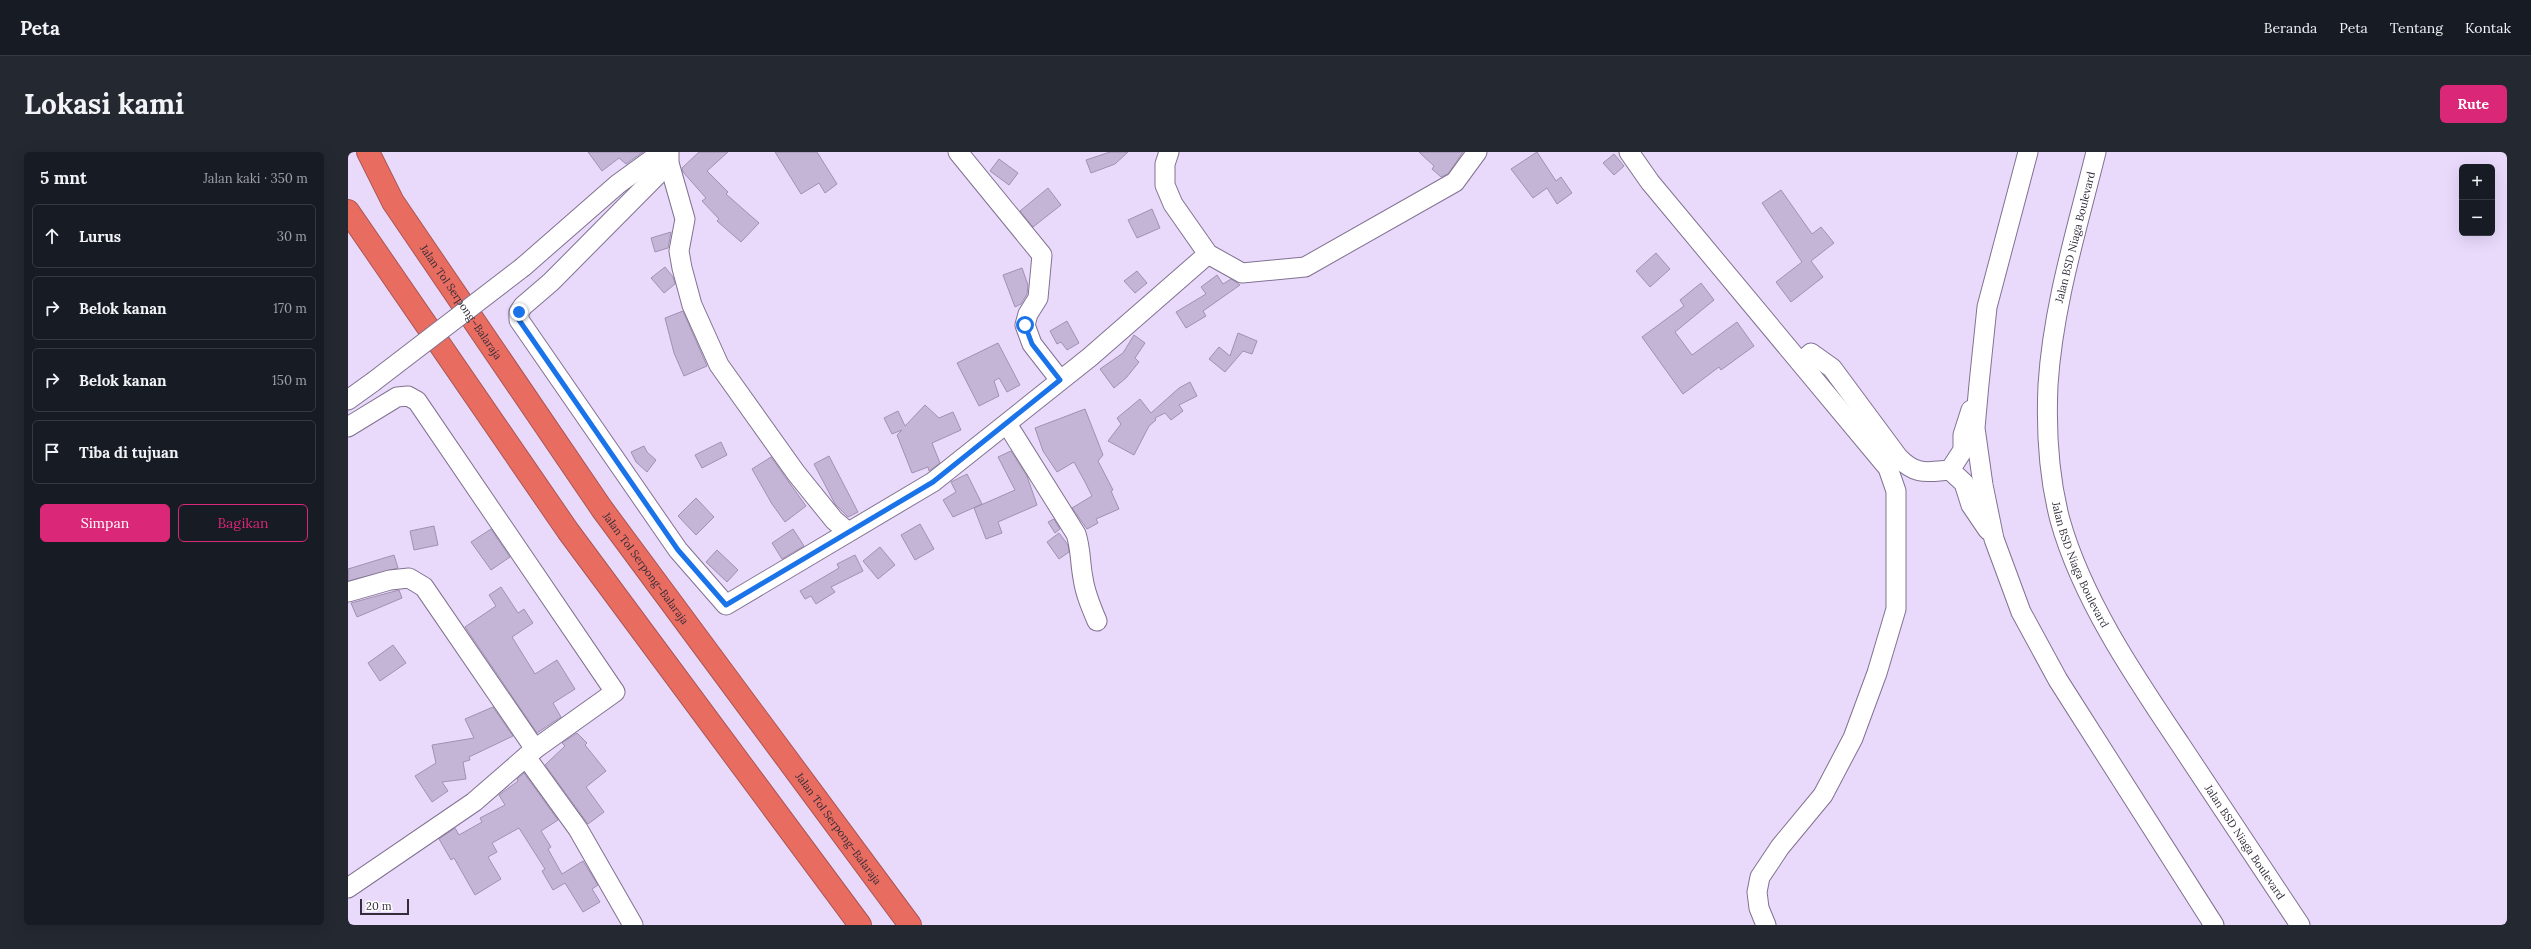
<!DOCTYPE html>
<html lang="id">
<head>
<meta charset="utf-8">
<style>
	body { margin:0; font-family:Lora,serif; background:#242831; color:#f1f3f6 }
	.controls { position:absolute; right:12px; top:12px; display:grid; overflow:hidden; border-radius:6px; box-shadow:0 4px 16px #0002 }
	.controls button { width:36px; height:36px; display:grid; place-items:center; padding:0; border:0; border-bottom:1px solid #363941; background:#171b24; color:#f1f3f6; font:20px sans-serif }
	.scale { position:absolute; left:12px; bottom:10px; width:49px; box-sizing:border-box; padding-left:4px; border:2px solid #332d3a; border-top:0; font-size:11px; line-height:14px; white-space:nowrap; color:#332d3a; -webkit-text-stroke:3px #fff; paint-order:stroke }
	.stop { position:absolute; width:12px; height:12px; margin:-9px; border:3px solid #1a73e8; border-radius:50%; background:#fff }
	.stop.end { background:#1a73e8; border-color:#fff; box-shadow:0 1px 4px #0008 }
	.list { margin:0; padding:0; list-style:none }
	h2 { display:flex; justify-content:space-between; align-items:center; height:52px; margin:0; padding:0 16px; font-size:17px }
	h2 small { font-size:13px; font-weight:400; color:#9ea1a6 }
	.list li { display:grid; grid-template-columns:26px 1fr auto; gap:12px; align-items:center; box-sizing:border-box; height:64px; margin:0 8px 8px; padding:0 8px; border:1px solid #363941; border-radius:6px }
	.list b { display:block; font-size:15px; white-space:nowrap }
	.list em { font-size:13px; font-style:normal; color:#9ea1a6 }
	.actions { display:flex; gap:8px; padding:12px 16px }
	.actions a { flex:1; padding:9px 0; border:1px solid #db2777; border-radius:6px; text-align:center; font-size:14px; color:#db2777 }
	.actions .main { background:#db2777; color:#fff }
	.icon { flex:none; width:22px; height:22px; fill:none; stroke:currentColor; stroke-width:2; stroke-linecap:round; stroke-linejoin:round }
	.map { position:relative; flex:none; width:2159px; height:773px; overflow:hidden; border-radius:6px }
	header { display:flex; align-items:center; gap:24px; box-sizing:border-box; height:56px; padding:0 20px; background:#171b24; border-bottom:1px solid #363941 }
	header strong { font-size:19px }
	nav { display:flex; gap:22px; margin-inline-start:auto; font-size:14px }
	.intro { display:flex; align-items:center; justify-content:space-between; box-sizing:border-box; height:96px; padding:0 24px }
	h1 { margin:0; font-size:28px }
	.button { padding:10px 18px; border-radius:6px; background:#db2777; color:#fff; font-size:14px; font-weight:700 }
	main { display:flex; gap:24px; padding:0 24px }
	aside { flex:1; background:#171b24; border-radius:6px; box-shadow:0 4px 16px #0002 }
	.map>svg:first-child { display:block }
	.building { fill:#c4b4d6; stroke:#a091b1 }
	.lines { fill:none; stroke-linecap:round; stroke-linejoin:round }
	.minor-casing { stroke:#817291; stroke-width:21 }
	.highway-casing { stroke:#a95653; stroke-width:24 }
	.minor { stroke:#fff; stroke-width:19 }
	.highway { stroke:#e96c61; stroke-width:22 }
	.minor-bridge-casing { stroke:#817291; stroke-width:21; stroke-linecap:butt }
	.minor-bridge { stroke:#fff; stroke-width:19 }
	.route { stroke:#1a73e8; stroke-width:5 }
	.labels { text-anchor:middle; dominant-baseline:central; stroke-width:3; stroke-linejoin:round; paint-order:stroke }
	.street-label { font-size:11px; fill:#332d3a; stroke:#fff }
</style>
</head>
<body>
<header>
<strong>Peta</strong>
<nav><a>Beranda</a><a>Peta</a><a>Tentang</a><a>Kontak</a></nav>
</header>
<div class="intro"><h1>Lokasi kami</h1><a class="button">Rute</a></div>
<main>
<aside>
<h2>5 mnt<small>Jalan kaki · 350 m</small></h2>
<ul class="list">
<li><svg class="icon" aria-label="ahead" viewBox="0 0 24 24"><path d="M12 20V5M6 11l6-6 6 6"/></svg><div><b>Lurus</b></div><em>30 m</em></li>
<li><svg class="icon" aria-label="right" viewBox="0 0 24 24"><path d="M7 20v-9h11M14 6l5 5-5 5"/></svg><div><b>Belok kanan</b></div><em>170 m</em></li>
<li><svg class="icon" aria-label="right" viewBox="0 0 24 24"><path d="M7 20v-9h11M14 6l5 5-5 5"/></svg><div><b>Belok kanan</b></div><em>150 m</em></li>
<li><svg class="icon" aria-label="arrive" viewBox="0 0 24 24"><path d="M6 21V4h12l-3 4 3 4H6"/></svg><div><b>Tiba di tujuan</b></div></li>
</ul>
<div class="actions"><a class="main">Simpan</a><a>Bagikan</a></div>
</aside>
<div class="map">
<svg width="2159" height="773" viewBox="0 0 2159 773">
	<rect width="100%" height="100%" fill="#e9dafc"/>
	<path class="building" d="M240 0H295L278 12 271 6 254 19Z
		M351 0H380L359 19 380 40 378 42 411 71 393 90 369 69 371 67 354 49 358 46 335 20 334 16Z
		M427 0H469L489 32 477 41 471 31 453 42Z
		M762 0H780L767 12 743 21 738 8Z
		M1071 0H1115L1100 22 1093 25 1084 17 1086 14Z
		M1189 0 1208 29 1213 25 1224 41 1209 52 1199 36 1185 46 1163 17Z
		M1266 2 1276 14 1266 23 1255 11Z
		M651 7 670 21 661 33 642 19Z
		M700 36 713 53 685 75 672 59Z
		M1433 38 1464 82 1473 75 1486 91 1463 109 1475 125 1443 150 1428 130 1454 110 1414 51Z
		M804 57 812 76 789 86 780 68Z
		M323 80 320 96 307 100 303 86Z
		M1308 101 1322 117 1302 135 1288 119Z
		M317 115 325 125 327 132 316 141 303 126Z
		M674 116 680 133 679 142 673 152 667 155 655 123Z
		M789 119 799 131 787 141 776 129Z
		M869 123 875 132 883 127 892 133 855 159 858 164 838 176 828 160 858 142 853 135Z
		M1353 131 1366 148 1327 180 1344 203 1389 170 1406 194 1373 218 1371 215 1335 242 1294 185 1336 154 1332 148Z
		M335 159 359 214 336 224 326 201 317 166Z
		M719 169 731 191 719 198 713 190 709 192 702 179Z
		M890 181 909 189 904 202 895 199 877 220 861 207 871 195 882 204Z
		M786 183 797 191 787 206 791 210 778 226 766 236 752 217 775 201Z
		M650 191 672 233 659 240 651 226 646 229 651 244 631 254 609 211Z
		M842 230 849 244 831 253 835 259 823 268 817 261 807 266 808 268 801 274 786 303 760 289 773 272 769 266 792 247 803 261 831 236Z
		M577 253 591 266 605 260 613 278 584 291 592 311 581 319 580 315 564 321 549 283 554 278 544 282 536 266 550 259 557 274Z
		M737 257 755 303 750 309 765 338 763 339 771 357 748 367 750 371 739 377 724 356 744 344 737 330 726 310 709 320 695 299 687 276Z
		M373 290 379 303 354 316 347 303Z
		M296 294 299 300 308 308 299 320 288 310 283 300Z
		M663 299 679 324 689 353 650 370 654 381 638 387 626 356 667 338 650 305Z
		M481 304 510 360 500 365 487 352 466 312Z
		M423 305 458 354 437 370 424 352 404 317Z
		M619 322 634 352 605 365 595 348 608 340 603 330Z
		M348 346 366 365 348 383 330 364Z
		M706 367 712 377 707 381 700 370Z
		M572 372 586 397 567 408 553 383Z
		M86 374 90 393 66 398 62 379Z
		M143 377 162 405 143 418 123 390Z
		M445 377 456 394 434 407 424 391Z
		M711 381 720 393 721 400 711 407 699 390Z
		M532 395 547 413 530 427 515 409Z
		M369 398 390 418 379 430 358 410Z
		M46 403 50 416 0 429V417Z
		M507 403 515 419 483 435 487 440 468 452 463 444 457 447 452 439 491 416 489 412Z
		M153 435 170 461 176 457 185 471 164 485 187 522 209 508 227 537 205 551 213 565 189 581 117 475 148 454 141 443Z
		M51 438 54 446 9 465 3 451Z
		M45 493 58 511 32 529 20 511Z
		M145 555 165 584 121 605 122 608 115 610 118 627 94 630 100 639 84 650 67 624 88 611 84 593 126 586 117 567Z
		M229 581 239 591 237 593 258 619 238 635 256 660 240 672 197 613 217 594 214 591Z
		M176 621 210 668 193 679 203 695 200 697 214 722 235 709 250 733 244 737 252 750 235 760 217 731 205 738 194 719 197 717 171 676 144 691 149 700 140 705 153 727 127 743 106 706 103 708 91 687 107 676 111 683 134 670 132 666 157 653 151 643 170 629 169 627Z"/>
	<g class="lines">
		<defs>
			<g id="minor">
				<path d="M610 0 694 103 690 146 680 162 677 173 684 192 712 228"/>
				<path d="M821 0 817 12V33L825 52 860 102 894 121 957 115 1107 30 1129 0"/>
				<path d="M1281 0 1302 30 1540 316 1548 339V457L1529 521 1505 586 1475 643 1432 695 1412 725 1409 740 1411 756 1418 773"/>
				<path d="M1680 0 1639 155 1631 232 1627 276 1635 333 1646 387 1673 460 1710 528 1866 773"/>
				<path id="s1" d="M1748 0C1729 77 1705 154 1700 233 1698 277 1701 326 1712 368 1734 447 1787 525 1832 592 1872 653 1912 713 1952 773"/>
				<path d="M321 1V11L337 67 331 99 334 116 344 153 371 213 448 321 486 368 500 380"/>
				<path d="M321 11 203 130 175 154 171 160V168L330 398 378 453 585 330 742 205 860 102"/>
				<path d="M175 115 270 32 314 0"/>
				<path d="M1453 210 1463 201 1484 216 1550 305C1568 324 1579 320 1602 318L1615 298V283L1623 258"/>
				<path d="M0 248 25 230"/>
				<path d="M659 272 728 382C733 397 732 411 735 426 737 441 743 455 749 469"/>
				<path d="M0 275 49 245 60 244 69 249 267 540 187 597 126 650 0 736"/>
				<path d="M1602 318 1616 331 1623 353 1640 378"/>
				<path d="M0 440 42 428 61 426 76 435 187 597"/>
				<path d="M178 605 230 677 285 773"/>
			</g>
			<g id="highway">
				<path id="s2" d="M20 0 45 50 254 357 562 773"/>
				<path d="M0 59 220 379 512 773"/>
			</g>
		</defs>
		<use href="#minor" class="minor-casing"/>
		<use href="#highway" class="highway-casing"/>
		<use href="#minor" class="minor"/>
		<use href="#highway" class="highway"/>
		<defs>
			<path id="minor-bridge" d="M25 230 175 115"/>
		</defs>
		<use href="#minor-bridge" class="minor-bridge-casing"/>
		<use href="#minor-bridge" class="minor-bridge"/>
	</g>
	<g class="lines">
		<path class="route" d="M171 160V168L330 398 378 453 585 330 712 228 684 192 677 173"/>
	</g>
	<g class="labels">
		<g class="street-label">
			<text transform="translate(1727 85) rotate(-76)">Jalan BSD Niaga Boulevard</text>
			<text stroke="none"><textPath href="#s2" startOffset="177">Jalan Tol Serpong–Balaraja</textPath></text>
			<text stroke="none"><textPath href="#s1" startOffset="423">Jalan BSD Niaga Boulevard</textPath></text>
			<text stroke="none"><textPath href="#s2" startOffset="501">Jalan Tol Serpong–Balaraja</textPath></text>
			<text stroke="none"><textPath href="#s2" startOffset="825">Jalan Tol Serpong–Balaraja</textPath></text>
			<text stroke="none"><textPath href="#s1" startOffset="747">Jalan BSD Niaga Boulevard</textPath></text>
		</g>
	</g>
</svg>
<div class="controls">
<button>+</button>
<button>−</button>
</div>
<div class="scale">20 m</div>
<div class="stop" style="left:677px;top:173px"></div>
<div class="stop end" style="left:171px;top:160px"></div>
</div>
</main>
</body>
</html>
